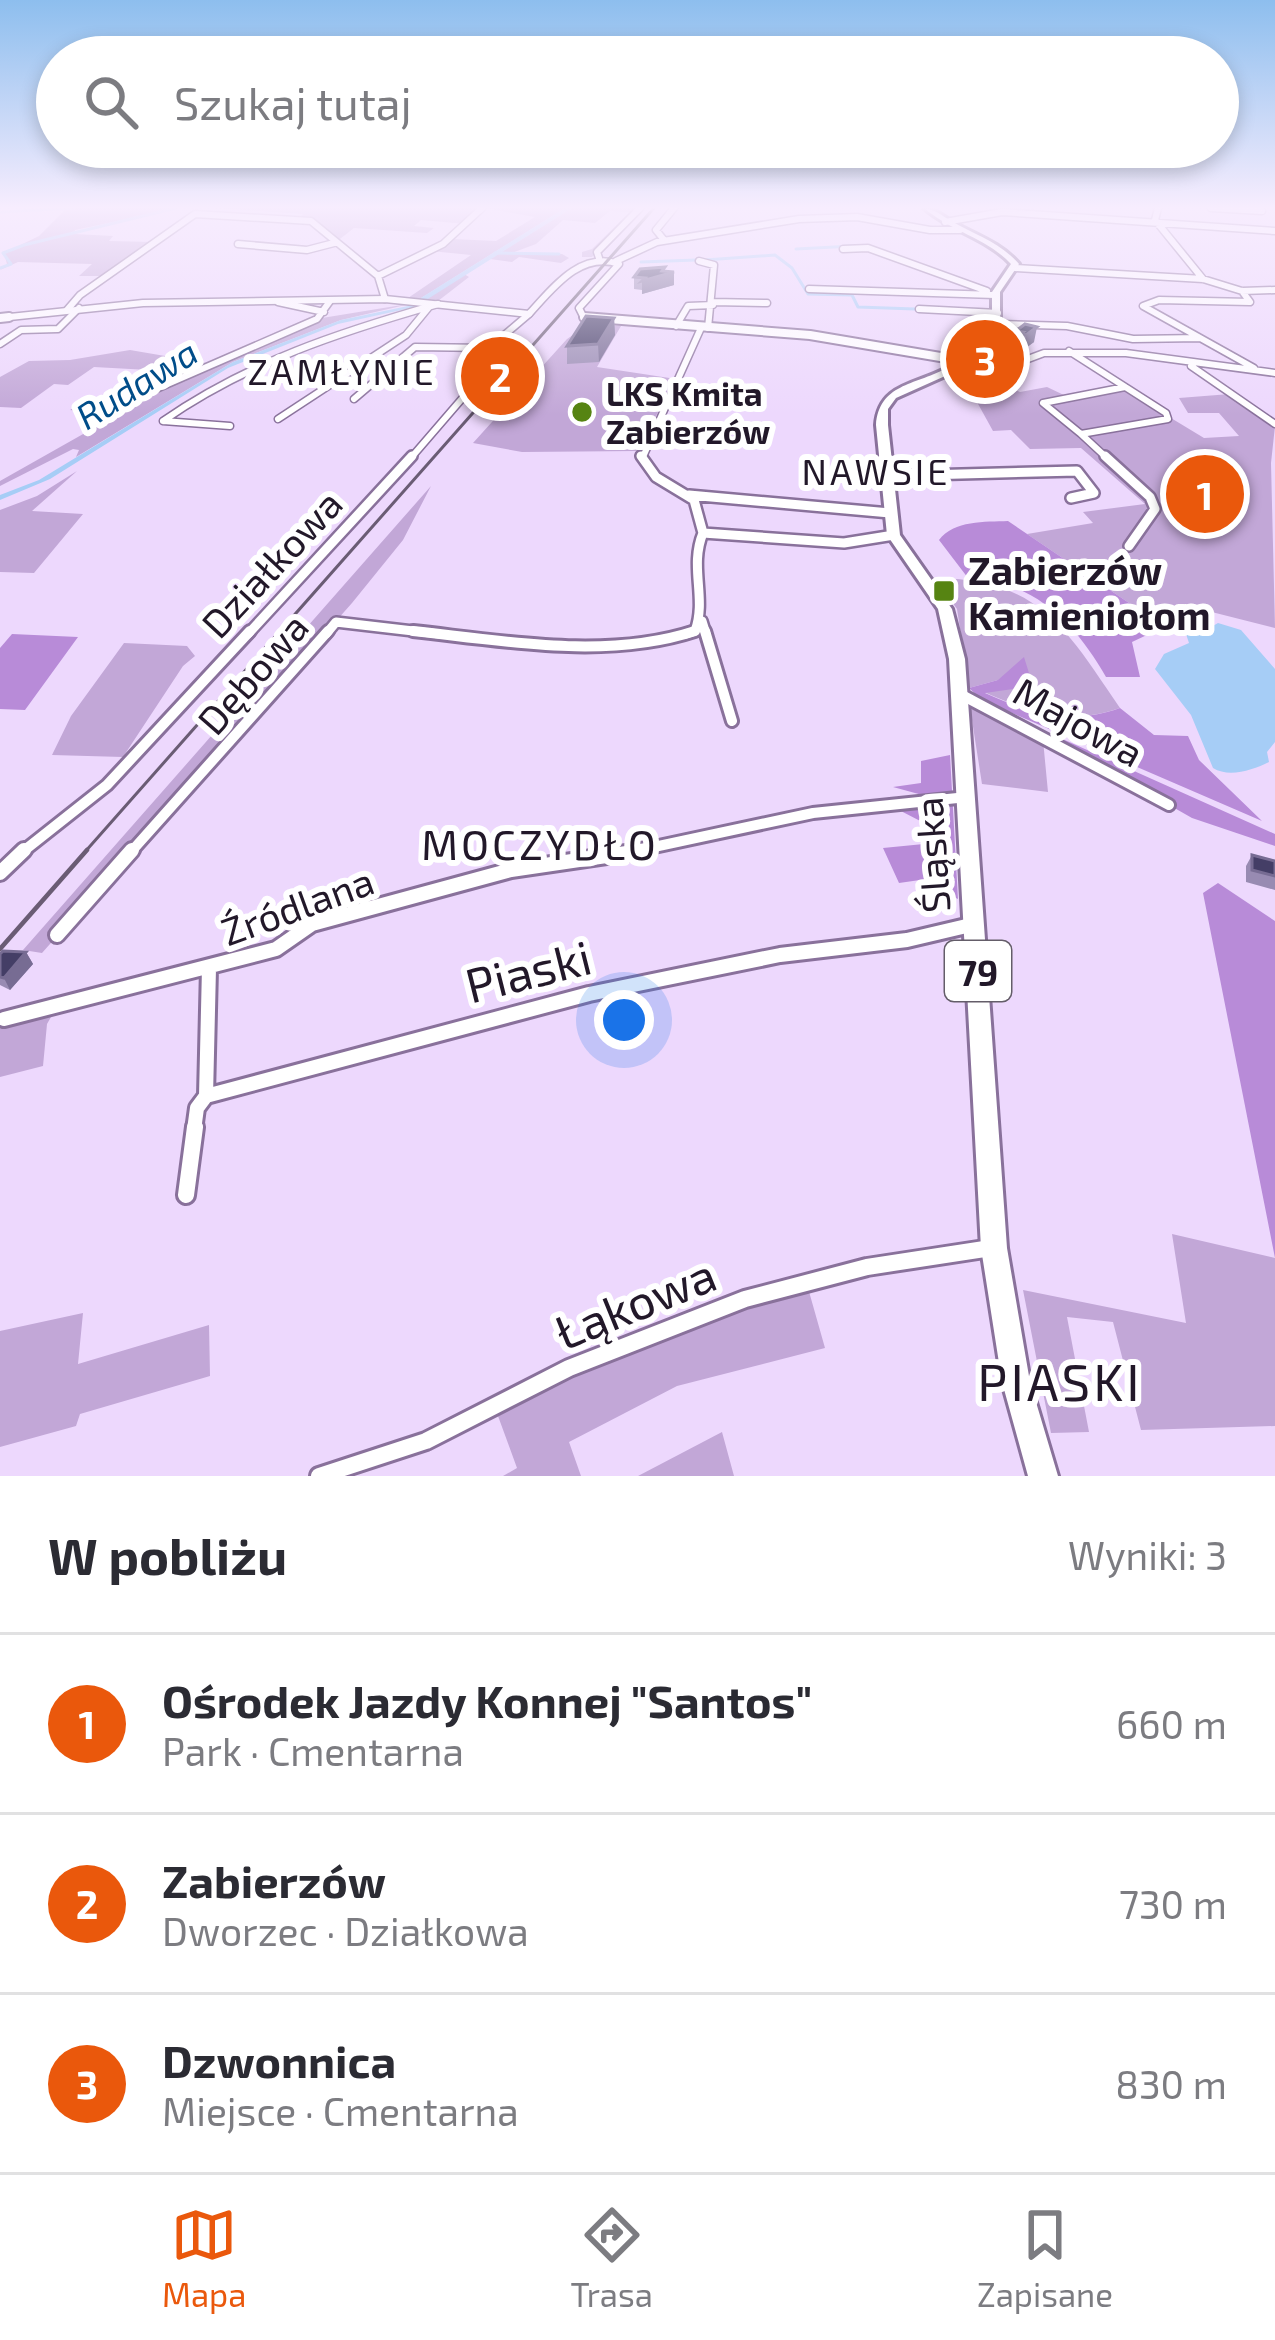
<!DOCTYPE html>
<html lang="pl">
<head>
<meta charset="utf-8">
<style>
	body { margin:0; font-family:"Exo 2",sans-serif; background:#f2f2f3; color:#2b2b33 }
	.you { position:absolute; left:624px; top:1020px; width:42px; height:42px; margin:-30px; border:9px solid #fff; border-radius:50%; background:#1a73e8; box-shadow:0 0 0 18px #1a73e833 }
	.badge { display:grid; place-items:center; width:78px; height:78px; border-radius:50%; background:#ea580c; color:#fff; font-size:39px; font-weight:700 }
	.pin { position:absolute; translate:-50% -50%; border:6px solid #fff; box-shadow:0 3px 12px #0006 }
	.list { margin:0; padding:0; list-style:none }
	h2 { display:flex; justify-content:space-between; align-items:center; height:156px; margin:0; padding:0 48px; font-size:51px }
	h2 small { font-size:39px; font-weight:400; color:#7c7c81 }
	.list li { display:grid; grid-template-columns:78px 1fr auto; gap:36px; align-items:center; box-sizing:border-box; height:180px; padding:0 48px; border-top:3px solid #e1e1e2 }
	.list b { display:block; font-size:45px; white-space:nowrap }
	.list p { margin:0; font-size:39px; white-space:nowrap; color:#7c7c81 }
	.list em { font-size:39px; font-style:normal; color:#7c7c81 }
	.icon { flex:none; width:66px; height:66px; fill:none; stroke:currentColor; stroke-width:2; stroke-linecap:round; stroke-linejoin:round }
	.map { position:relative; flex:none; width:1275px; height:1476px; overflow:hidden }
	.search { position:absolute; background:#fff; box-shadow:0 6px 18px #0003; left:36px; right:36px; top:36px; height:132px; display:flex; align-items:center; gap:30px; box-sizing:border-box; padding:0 42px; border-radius:66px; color:#7c7c81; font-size:45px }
	.sheet { height:696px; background:#fff }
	nav { display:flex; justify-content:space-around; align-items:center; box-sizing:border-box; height:168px; border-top:3px solid #e1e1e2; background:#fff; font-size:33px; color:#7c7c81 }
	nav a { display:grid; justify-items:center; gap:6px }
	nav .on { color:#ea580c }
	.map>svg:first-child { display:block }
	.green { fill:#c2a7d7 }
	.forest { fill:#b88bd8 }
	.water { fill:#a6cdf6 }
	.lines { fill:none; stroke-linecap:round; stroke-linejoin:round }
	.stream { stroke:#a6cdf6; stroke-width:3 }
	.minor-far4-casing { stroke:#89719b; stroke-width:9 }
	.minor-far3-casing { stroke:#89719b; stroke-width:14 }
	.minor-far2-casing { stroke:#89719b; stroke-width:16 }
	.minor-far1-casing { stroke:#89719b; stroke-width:20 }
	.minor-casing { stroke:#89719b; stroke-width:22 }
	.tertiary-far1-casing { stroke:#89719b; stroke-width:9 }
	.tertiary-casing { stroke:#89719b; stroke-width:12 }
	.primary-casing { stroke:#89719b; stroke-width:6 }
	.minor-far4 { stroke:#fff; stroke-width:6 }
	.minor-far3 { stroke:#fff; stroke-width:9 }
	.minor-far2 { stroke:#fff; stroke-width:10 }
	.minor-far1 { stroke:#fff; stroke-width:14 }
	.minor { stroke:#fff; stroke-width:16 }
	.tertiary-far1 { stroke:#fff; stroke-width:6 }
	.tertiary { stroke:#fff; stroke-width:8 }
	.primary { fill:#fff; fill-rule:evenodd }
	.rail-far1 { stroke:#6a5c74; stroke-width:3 }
	.rail { stroke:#6a5c74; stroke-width:4.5 }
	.wall { fill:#988bb2 }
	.shaded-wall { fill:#776c93 }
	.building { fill:#443e66; stroke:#776c93; stroke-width:3 }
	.poi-dot { fill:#568412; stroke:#fff; stroke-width:4.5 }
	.labels { text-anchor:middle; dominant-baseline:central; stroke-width:12; stroke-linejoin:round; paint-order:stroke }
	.far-poi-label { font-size:33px; font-weight:bold; fill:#221829; stroke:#fff; text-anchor:start }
	.far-neighbourhood-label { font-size:36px; letter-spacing:3px; fill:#221829; stroke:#fff }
	.far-water-label { font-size:36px; font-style:italic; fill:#004d89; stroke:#fff }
	.shield { fill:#fff; stroke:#645d69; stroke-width:3 }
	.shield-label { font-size:36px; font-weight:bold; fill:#221829 }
	.street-label { font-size:39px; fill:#221829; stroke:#fff }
	.poi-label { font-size:39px; font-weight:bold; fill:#221829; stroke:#fff; text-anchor:start }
	.neighbourhood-label { font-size:42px; letter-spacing:3px; fill:#221829; stroke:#fff }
	.near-street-label { font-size:48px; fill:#221829; stroke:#fff }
	.near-neighbourhood-label { font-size:51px; letter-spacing:3px; fill:#221829; stroke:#fff }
</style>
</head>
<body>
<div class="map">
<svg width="1275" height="1476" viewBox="0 0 1275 1476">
	<rect width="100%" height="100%" fill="#edd8fd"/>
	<path class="green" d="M67 208H180L75 230 74 234 113 236 109 241 153 242 104 276H79L92 264 18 262 0 270 7 264 4 253 39 236Z
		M216 208H481L466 224 421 220 414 226 434 228 427 233 354 228 336 242 312 220 298 219 303 214Z
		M485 208H565L418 300 408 298 471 255 431 251 452 239 496 241 535 217Z
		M572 208H637L592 257H582V252L592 249 630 212 610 211 595 223 563 220 536 244 509 254H562L569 258 561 263 519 257 512 262 490 259 464 274 469 277 438 301 424 300Z
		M414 303 341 320 233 362 76 457 79 450 73 449 0 486V481L115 416 70 410 92 397 140 400 322 318Z
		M589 324 621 326 597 367 676 379 637 451 522 452 473 443 567 339Z
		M130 350 206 363 185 372 94 367 68 385 54 384 21 408 0 407V377L29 361 70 360Z
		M1004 385 1020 392 1047 387 1066 396 1123 389 1204 438 1239 436 1219 413H1188L1179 398 1230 394 1275 426 1271 463 1275 628 1188 606 1138 609 1027 534 1093 523 1083 512 1145 504 1081 448 1030 449 1011 430 993 431 972 393Z
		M77 471 32 511 83 514 34 573 0 572V510L37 496Z
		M431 486 403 540 352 603 42 953 23 950Z
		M935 578C1040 579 1066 629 1120 708 1068 726 1030 713 982 691L998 680 969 688 957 609Z
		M124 643 187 646 195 656 183 666 123 757 52 755 71 716Z
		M969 701 1043 740 1048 792 982 784Z
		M55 1010 47 1024 43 1066 0 1077V1023Z
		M1172 1234 1275 1258V1426L1141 1430 1113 1322 1067 1317 1089 1432 1051 1433 1023 1290 1186 1323Z
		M808 1288 825 1348 677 1386 569 1442 581 1476H503L517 1468 498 1416C596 1359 701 1325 808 1288Z
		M83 1313 78 1364 209 1325 210 1376 80 1414 76 1426 0 1447V1331Z
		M722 1432 734 1476H638Z"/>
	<path class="forest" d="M1008 521 1138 609H1202L1132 642 1140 677H1106C1085 640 1057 605 1016 588 1002 582 984 582 968 578L939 540C954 520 985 522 1008 521Z
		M12 634 78 637 25 710 0 709V648Z
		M1024 657 1033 686 985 693C1033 714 1068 726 1120 708L1154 735 1188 736 1199 760 1262 821 982 700 969 688 998 680Z
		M1020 720 1275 834V846L1192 818Z
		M950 755 958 899 944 892 934 878 899 883 883 848 934 843 928 825 897 809 928 806 926 796 893 787 921 783V761Z
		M1218 883 1275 921V1258L1203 893Z"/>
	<path class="water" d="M565 208H572L415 307 338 324 228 368 50 479 0 500V495L39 480 233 362 341 320 408 306Z
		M1218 623 1241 630 1275 669V742L1267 752 1269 762C1253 770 1229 778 1213 768L1191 715 1155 669 1164 654 1189 643 1185 631 1206 630Z"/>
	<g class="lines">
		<path class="stream" d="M0 212 75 208
			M796 249 853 246
			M495 253 559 254
			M705 260 775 255 792 268 808 294 852 295 858 307 915 309
			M641 262 696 260
			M0 268 11 264 3 253 24 245 176 208"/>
		<defs>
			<path id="minor-far4" d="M1158 208 1155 220 1203 279
				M1211 208 1262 211
				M945 222 1002 212 1275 231
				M664 240 656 230 674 208
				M238 244 307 250 334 243
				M843 249 868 248 987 291
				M599 258 597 252 640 208
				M616 261 657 242 799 219 857 217 930 230H960
				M699 261 714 265 708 328
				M1015 268 1203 279 1242 291 1275 290
				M378 276 443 244 482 208
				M809 289 995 295
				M1242 291 1250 302 1159 300 1143 306 1254 368
				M278 302 324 312
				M713 302 767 303
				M919 309 998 313
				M67 310 80 295 195 214 311 221 378 276 385 299
				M1000 324 1067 326 1133 339 1200 338
				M676 326 688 306 713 305
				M0 344 21 330 58 329 79 308
				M489 348 529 314
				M1069 351 1166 413 1168 419 1081 434 1043 403 1125 387
				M964 361 1012 365 1044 353H1126L1275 373
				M1191 366 1275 424
				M156 389 317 319 330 301
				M354 399 415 347 489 348
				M278 419 406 335 429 307
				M163 421C248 362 340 332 438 304
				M163 421 230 426
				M1081 434 1108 459
				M410 459 485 372 489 348
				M642 459 701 328"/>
			<path id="minor-far3" d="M641 456 656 477 694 500 703 533
				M1105 456 1150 497 1155 509 1129 546
				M886 476 1077 471 1094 493 1071 498
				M689 495 890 513
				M703 533 844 543 894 535
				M702 621 706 634
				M248 634 412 456
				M326 634 336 622 439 634
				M686 634 695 631C707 598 689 567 703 533"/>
			<path id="minor-far2" d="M413 631C504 641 607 660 695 631
				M705 631 732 721
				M960 694 1169 805
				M21 853 107 785 250 631
				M130 853 328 631
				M626 853 813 813 967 797"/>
			<path id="minor-far1" d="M0 873 24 850
				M57 935 132 850
				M4 1019 276 949 312 924 511 870 647 850
				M206 1096 209 968
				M194 1130 197 1108 206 1096 589 994 780 955 907 940 975 924"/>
			<path id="minor" d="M186 1195 195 1127
				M319 1476 426 1441 569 1368 745 1299 867 1267 991 1248"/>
			<path id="tertiary-far1" d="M0 318 143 303 385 299 529 314C553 288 580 251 619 264L579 308 584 318 611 320"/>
			<path id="tertiary" d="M584 317 810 335 964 361
				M0 318 9 317"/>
			<path id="primary" d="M924 208C936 210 941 215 951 221 975 235 1000 242 1019 264L1000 292V338L954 372 896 398 888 409V425L900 535 952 609 965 659 1007 1248 1030 1382 1058 1476H1028L1002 1382 981 1248 949 659 938 609 887 535 876 425C879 384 915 385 945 369 961 359 977 346 992 335V292L1011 264C987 238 950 231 924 208Z"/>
		</defs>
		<use href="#minor-far4" class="minor-far4-casing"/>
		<use href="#minor-far3" class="minor-far3-casing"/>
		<use href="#minor-far2" class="minor-far2-casing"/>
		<use href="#minor-far1" class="minor-far1-casing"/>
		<use href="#minor" class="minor-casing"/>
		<use href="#tertiary-far1" class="tertiary-far1-casing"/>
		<use href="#tertiary" class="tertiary-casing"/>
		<use href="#primary" class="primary-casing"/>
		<use href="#minor-far4" class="minor-far4"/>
		<use href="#minor-far3" class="minor-far3"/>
		<use href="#minor-far2" class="minor-far2"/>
		<use href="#minor-far1" class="minor-far1"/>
		<use href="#minor" class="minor"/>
		<use href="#tertiary-far1" class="tertiary-far1"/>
		<use href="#tertiary" class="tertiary"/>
		<use href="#primary" class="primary"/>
		<path class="rail-far1" d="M84 853 654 208"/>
		<path class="rail" d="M0 949 87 850"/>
	</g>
	<path class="wall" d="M665 271 674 285 642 294V290L634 289V277Z
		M614 318 615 335 599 362 567 364V346Z
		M1025 324 1034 342 1023 350 1019 349 1009 357 996 356 1000 338Z
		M1252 855 1275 861V890L1246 882V866Z
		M26 952 33 964 10 990 0 985V954Z"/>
	<path class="shaded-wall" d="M665 267V275L674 272V285L642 294V281Z
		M614 318 615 335 599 362 598 344Z
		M1037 327 1034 342 1023 350 1026 335Z
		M1023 332 1019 350 1009 357 1013 339Z
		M26 952 33 964 10 990 4 978Z"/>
	<path class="building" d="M665 267 662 271 674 272 642 281 645 278 634 277 640 269Z
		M586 316 614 318 598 344 567 346Z
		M1025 324 1037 327 1026 335 1016 331Z
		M1012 330 1023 332 1013 339 1000 338Z
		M1252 855 1275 861V876L1252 870Z
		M3 951 26 952 4 978 0 977V954Z"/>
	<linearGradient id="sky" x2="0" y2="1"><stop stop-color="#8dbeee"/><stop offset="0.5" stop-color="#f7edfe"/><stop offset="1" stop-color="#f7edfe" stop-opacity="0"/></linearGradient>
	<rect width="1275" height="415" fill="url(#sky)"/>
	<g class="poi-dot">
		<circle cx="582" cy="412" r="12"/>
		<rect x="932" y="579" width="24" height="24" rx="6"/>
	</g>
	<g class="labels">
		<g class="far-poi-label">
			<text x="606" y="393">LKS Kmita<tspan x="606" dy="38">Zabierzów</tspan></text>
		</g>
		<g class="far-neighbourhood-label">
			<text x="342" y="370">ZAMŁYNIE</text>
			<text x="876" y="470">NAWSIE</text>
		</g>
		<g class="far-water-label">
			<text transform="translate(136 383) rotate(-32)">Rudawa</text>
		</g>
		<rect class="shield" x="945" y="941" width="66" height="60" rx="9"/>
		<g class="shield-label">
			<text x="978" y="971">79</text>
		</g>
		<g class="street-label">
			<text transform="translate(271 563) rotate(-47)">Działkowa</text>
			<text transform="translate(252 673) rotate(-49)">Dębowa</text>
			<text transform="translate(1079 721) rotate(29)">Majowa</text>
			<text transform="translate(931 855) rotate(-94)">Śląska</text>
			<text transform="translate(297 905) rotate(-20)">Źródlana</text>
		</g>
		<g class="poi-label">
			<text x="968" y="569">Zabierzów<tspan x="968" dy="45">Kamieniołom</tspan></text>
		</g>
		<g class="neighbourhood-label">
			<text x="540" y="843">MOCZYDŁO</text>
		</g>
		<g class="near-street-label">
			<text transform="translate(528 970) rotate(-14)">Piaski</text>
			<text transform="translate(635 1302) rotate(-22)">Łąkowa</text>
		</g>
		<g class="near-neighbourhood-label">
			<text x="1060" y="1380">PIASKI</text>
		</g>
	</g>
</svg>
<div class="you"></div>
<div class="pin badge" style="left:1205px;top:494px">1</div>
<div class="pin badge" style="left:500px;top:376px">2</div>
<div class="pin badge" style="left:985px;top:359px">3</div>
<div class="search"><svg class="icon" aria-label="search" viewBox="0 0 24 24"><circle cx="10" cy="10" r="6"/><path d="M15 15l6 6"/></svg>Szukaj tutaj</div>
</div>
<section class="sheet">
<h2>W pobliżu<small>Wyniki: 3</small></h2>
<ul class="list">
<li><span class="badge">1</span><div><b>Ośrodek Jazdy Konnej &quot;Santos&quot;</b><p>Park · Cmentarna</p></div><em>660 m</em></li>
<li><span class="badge">2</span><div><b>Zabierzów</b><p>Dworzec · Działkowa</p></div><em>730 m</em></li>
<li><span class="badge">3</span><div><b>Dzwonnica</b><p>Miejsce · Cmentarna</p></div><em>830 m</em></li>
</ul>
</section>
<nav>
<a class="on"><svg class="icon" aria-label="map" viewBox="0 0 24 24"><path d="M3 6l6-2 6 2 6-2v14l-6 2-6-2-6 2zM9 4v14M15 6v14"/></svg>Mapa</a>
<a><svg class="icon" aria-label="directions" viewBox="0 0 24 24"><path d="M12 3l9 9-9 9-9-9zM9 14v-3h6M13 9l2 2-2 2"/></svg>Trasa</a>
<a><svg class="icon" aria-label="saved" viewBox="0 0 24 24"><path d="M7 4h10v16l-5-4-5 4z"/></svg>Zapisane</a>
</nav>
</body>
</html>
